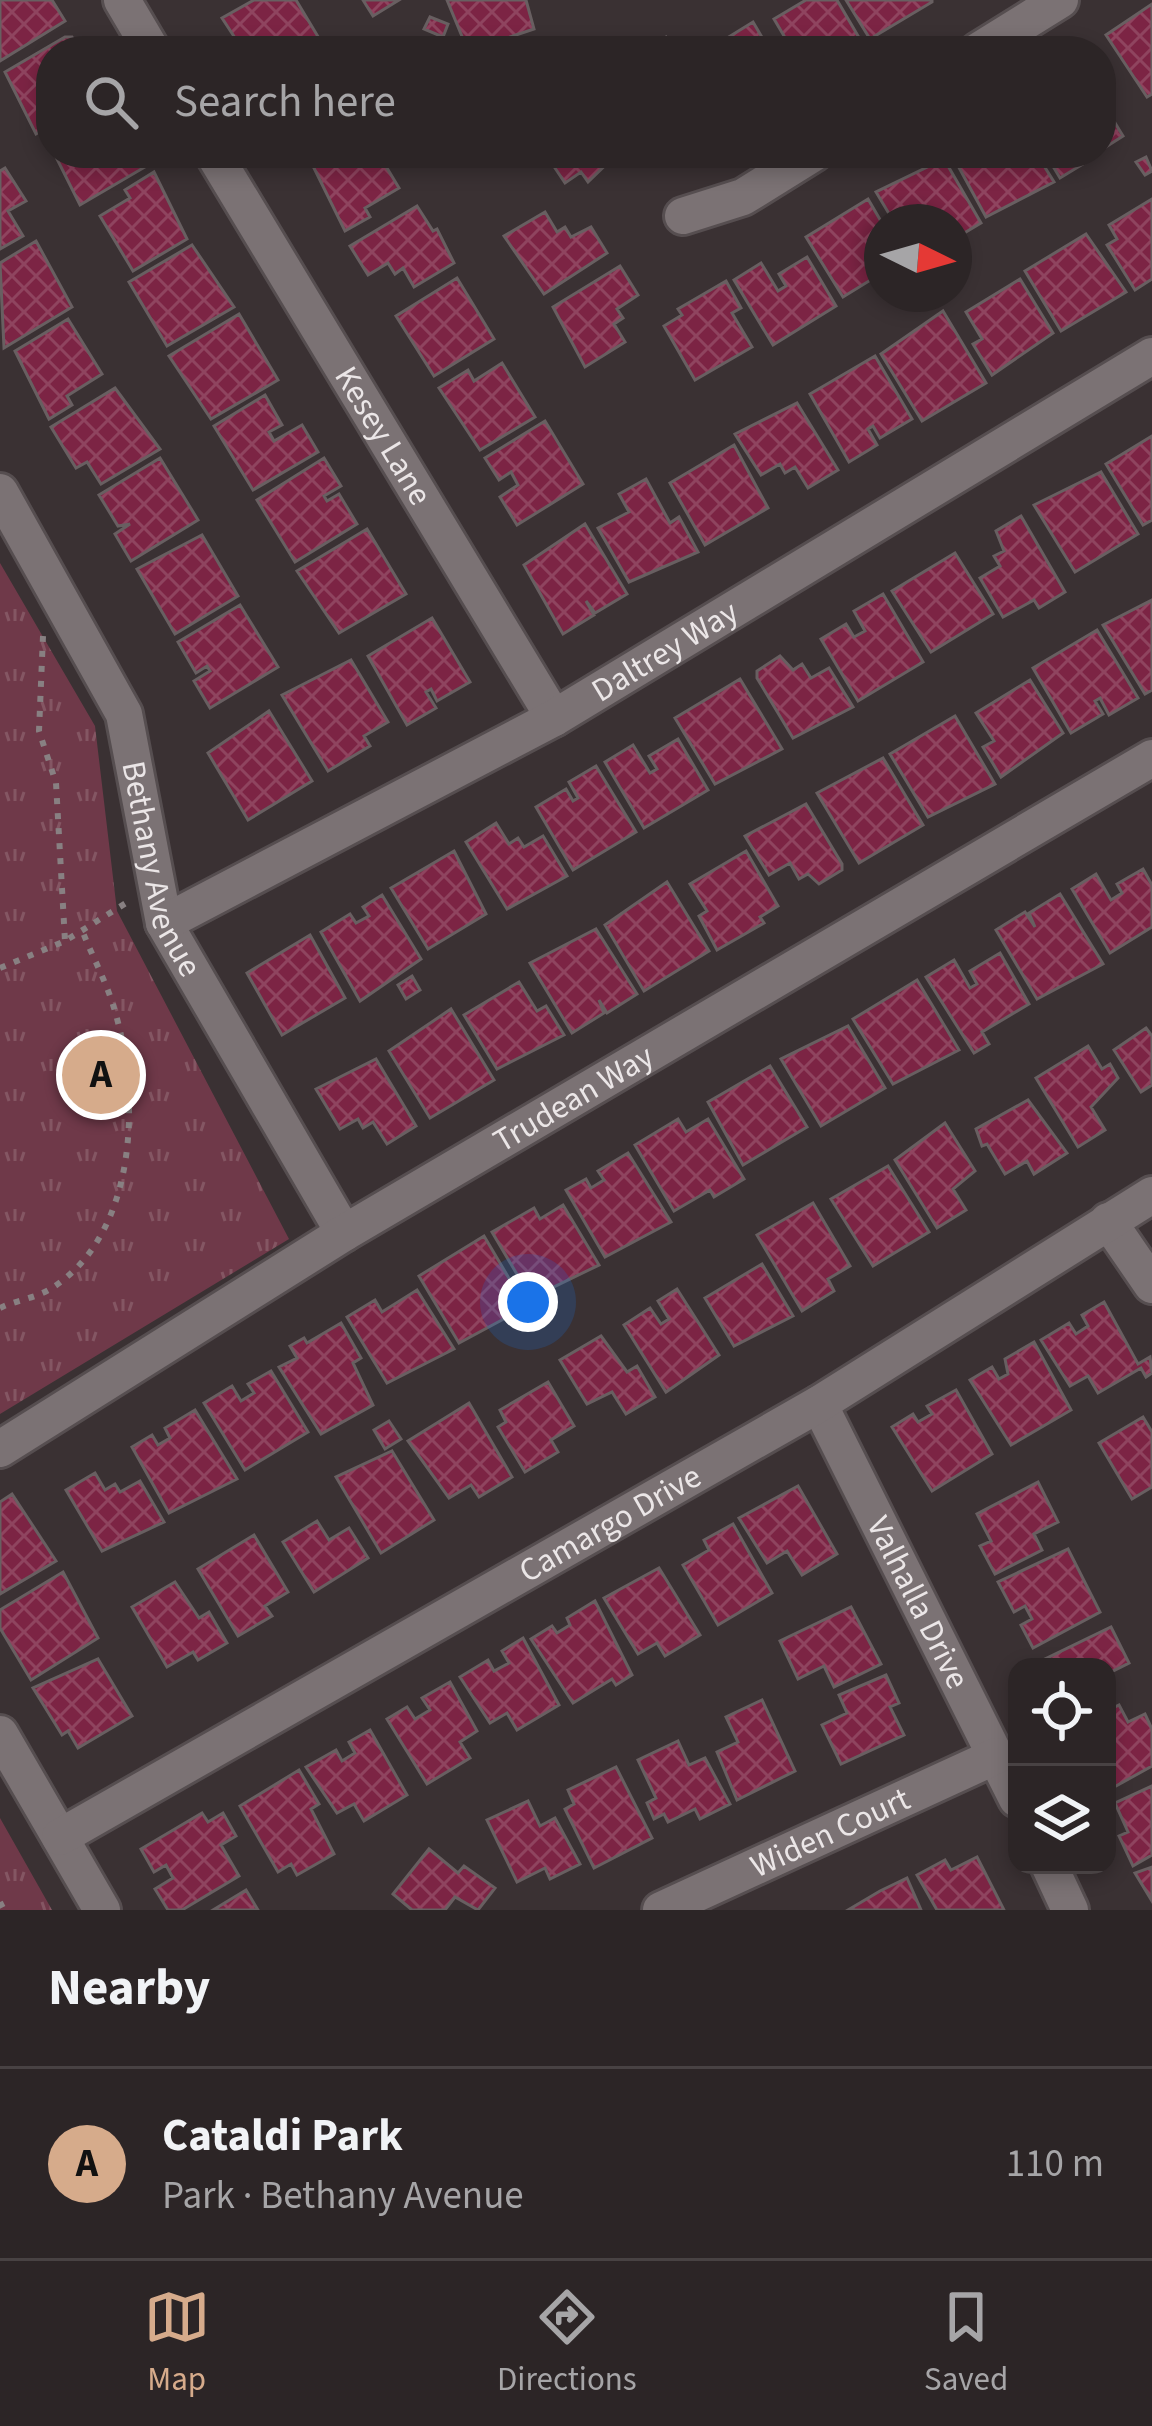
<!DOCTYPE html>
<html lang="en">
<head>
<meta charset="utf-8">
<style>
	body { margin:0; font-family:"Source Sans 3",sans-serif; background:#383132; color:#f1f3f6 }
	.controls { position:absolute; right:36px; bottom:36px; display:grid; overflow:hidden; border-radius:24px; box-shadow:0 6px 18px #0003 }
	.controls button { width:108px; height:108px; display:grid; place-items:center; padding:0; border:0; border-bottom:3px solid #484243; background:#2c2526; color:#f1f3f6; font:60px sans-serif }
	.compass { position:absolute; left:864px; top:204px; width:108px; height:108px; border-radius:50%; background:#2c2526; box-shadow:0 6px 18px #0003; rotate:95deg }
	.you { position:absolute; left:528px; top:1302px; width:42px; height:42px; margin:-30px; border:9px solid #fff; border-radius:50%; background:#1a73e8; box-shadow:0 0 0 18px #1a73e833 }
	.badge { display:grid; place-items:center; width:78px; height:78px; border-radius:50%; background:#d6ab8b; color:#111; font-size:39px; font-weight:700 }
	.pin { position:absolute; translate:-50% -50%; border:6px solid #fff; box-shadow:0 3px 12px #0006 }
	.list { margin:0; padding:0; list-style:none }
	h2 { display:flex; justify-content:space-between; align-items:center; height:156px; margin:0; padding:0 48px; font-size:51px }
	h2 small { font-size:39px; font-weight:400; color:#a6a5a7 }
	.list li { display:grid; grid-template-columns:78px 1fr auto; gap:36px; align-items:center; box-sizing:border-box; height:192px; padding:0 48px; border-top:3px solid #484243 }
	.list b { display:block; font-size:45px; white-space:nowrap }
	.list p { margin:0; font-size:39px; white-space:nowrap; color:#a6a5a7 }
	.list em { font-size:39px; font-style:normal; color:#a6a5a7 }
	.icon { flex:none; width:66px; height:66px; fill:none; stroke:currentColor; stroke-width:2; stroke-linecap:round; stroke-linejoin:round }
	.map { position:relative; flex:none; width:1152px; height:1910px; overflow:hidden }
	.search { position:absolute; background:#2c2526; box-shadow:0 6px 18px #0003; left:36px; right:36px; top:36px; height:132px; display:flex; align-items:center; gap:30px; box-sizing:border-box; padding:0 42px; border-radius:48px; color:#a6a5a7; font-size:45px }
	.sheet { height:348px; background:#2c2526 }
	nav { display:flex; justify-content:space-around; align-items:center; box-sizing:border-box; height:168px; border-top:3px solid #484243; background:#2c2526; font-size:33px; color:#a6a5a7 }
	nav a { display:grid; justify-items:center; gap:6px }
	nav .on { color:#d6ab8b }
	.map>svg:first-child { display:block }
	.grass { fill:url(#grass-tufts) }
	.building { fill:url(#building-cross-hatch); stroke:#685f61; stroke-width:3 }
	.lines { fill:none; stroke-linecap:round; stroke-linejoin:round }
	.minor-casing { stroke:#564e50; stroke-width:42 }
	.path { stroke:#888082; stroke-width:6; stroke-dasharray:6 9; stroke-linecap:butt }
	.minor { stroke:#7b7274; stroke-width:36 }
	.labels { text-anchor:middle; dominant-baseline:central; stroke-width:9; stroke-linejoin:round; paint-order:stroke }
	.street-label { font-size:33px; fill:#ebe6e7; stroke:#2f2829 }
</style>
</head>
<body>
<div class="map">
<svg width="1152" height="1910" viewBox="0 0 1152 1910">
	<defs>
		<pattern id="grass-tufts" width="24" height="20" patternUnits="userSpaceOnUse" patternTransform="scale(3)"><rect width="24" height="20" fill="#6f3949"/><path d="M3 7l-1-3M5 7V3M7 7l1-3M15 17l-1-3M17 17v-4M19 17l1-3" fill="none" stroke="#845663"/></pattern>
		<pattern id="building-cross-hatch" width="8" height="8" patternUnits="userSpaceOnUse" patternTransform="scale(3)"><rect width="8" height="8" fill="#7c2444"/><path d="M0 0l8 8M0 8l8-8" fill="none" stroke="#8f445f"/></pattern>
	</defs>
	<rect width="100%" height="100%" fill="#3a3133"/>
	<path class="grass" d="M0 563 95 726 117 911 289 1239 0 1414Z
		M0 1818 52 1910H0Z"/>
	<path class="building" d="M0 0H52L65 21 0 61Z
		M254 0H296L323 45 313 51H250L255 48 250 39 242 44 246 51H235L239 44 222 18Z
		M363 0H399L373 16Z
		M447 0H526L534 29 468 51Z
		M806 0H837L861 41 845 51H793L774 19Z
		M846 0H932V2L870 39Z
		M1152 4V94L1147 97 1106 35Z
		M430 17 448 24 443 37 424 29Z
		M753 22 770 51H706Z
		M65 37H72L80 51H51V125L36 134 5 72Z
		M666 37 674 51H641Z
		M1101 100 1123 136 1101 150Z
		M54 153H144L150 164 80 205Z
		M330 153H378L399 188 365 208 370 217 345 231 312 164Z
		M545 153H618L588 182 581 172 565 183Z
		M951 153H1036L1054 182 986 217Z
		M1045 153H1095L1096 156 1060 178Z
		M1146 157 1152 171 1145 175 1136 162Z
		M944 159 981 223 954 239V222H894L876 192Z
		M5 168 26 201 8 211 23 236 0 249V171Z
		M154 172 187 239 133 271 100 216 130 198 125 190Z
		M868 199 882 223V273L843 297 806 237Z
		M1152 199V279L1135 290 1107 245 1117 239 1109 225Z
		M417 206 433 231 437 229 454 263 414 287 403 268 395 274 388 263 368 275 350 246Z
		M545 212 557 232 565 227 571 237 591 227 607 253 544 294 504 236Z
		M1086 234 1126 292 1061 331 1025 271Z
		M36 241 72 307 4 348 0 263Z
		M192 245 234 307 167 346 129 282Z
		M807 257 836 306 773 345 734 280 761 263 778 291 786 286 779 274Z
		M620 266 638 295 617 309 623 318 614 324 625 342 585 367 553 307Z
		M457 278 494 339 434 376 396 316Z
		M1020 279 1053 333 992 375 973 344 982 339 966 312Z
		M726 281 741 308 732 313 752 347 695 380 664 326 682 315 678 309Z
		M943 311 986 383 922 421 881 354Z
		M239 314 278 380 211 419 169 356Z
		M68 319 102 374 67 396 72 405 49 419 15 351Z
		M875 356 912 419 880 438 873 426 868 429 877 445 849 462 810 394Z
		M502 363 535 417 480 450 439 388 468 370 474 381Z
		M115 388 160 449 101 484 87 462 76 468 51 427Z
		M265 395 282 425 269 432 274 441 302 425 318 452 253 490 214 426Z
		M797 403 838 470 808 488 795 467 785 473 780 464 761 475 735 434Z
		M545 421 583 484 517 525 500 497 518 485 511 472 499 480 485 458Z
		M1152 436V520L1143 525 1106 464Z
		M734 445 768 508 705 545 670 483Z
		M160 458 198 520 131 561 115 534 130 524 118 526 99 495Z
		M324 458 341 486 324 496 327 501 339 494 357 524 295 562 257 500Z
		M1101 472 1138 534 1075 572 1034 505Z
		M646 479 670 523 679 517 698 552 629 582 598 528 629 512 619 494Z
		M1021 516 1065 592 1039 608 1034 600 1003 617 980 578 1000 566 994 556 1004 551 996 531Z
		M585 524 627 594 595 613 586 601 594 615 563 634 524 565Z
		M367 529 406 594 339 633 297 571Z
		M202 535 238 596 175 634 137 569Z
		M955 553 993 614 931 652 892 591Z
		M883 594 923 662 858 701 821 639 846 624 854 637 865 631 854 611Z
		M1152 600V690L1145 694 1103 625Z
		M240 605 278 667 210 708 194 681 210 671 207 666 196 673 178 642Z
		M432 618 470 682 437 701 431 689 426 692 436 708 407 725 368 656Z
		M1097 630 1138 698 1109 715 1100 698 1095 701 1103 714 1071 733 1033 668Z
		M780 656 793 670 802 664 811 678 829 668 853 707 793 738 757 678V671Z
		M351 660 388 722 364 736 370 746 328 771 282 695Z
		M740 679 782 749 715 784 675 718Z
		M1030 680 1063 733 1001 777 983 747 994 741 976 713Z
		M269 711 312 781 248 820 208 753Z
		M955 716 995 784 928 817 890 754Z
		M678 739 708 790 644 828 605 762 633 745 650 773 657 769 649 756Z
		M883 758 923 825 859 863 817 793Z
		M596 766 636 832 573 870 536 807 566 789 573 801 578 798 569 782Z
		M806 804 842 864V870L819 884 808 874 799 879 790 863 769 875 745 836Z
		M496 823 509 844 518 838 524 847 543 836 567 876 507 909 466 842Z
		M454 851 486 914 428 949 391 888Z
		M746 851 778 906 760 917 764 923 717 950 699 916 707 911 690 884Z
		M1143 869 1152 885V927L1110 953 1072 889 1096 874 1111 900 1122 893 1117 884Z
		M667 882 709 951 644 991 605 925Z
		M1060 894 1103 964 1037 999 996 930 1025 912 1035 927 1029 913Z
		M382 895 421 959 360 1001 321 932 350 914 356 923 369 916 363 907Z
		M596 929 637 994 607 1013 599 1000 604 1013 572 1033 530 963Z
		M310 935 345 998 282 1035 247 973Z
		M1000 953 1029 1004 982 1032 989 1044 974 1053 926 977 954 960 970 988 977 984 970 971Z
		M412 976 420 990 406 999 398 985Z
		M917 980 959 1050 893 1084 853 1019Z
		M519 982 537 1011 546 1006 564 1035 497 1069 464 1015Z
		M451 1009 494 1080 430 1118 389 1051Z
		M848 1026 885 1088 821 1126 781 1059Z
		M1146 1028 1152 1036V1085L1141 1092 1114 1050Z
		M1088 1046 1102 1069 1110 1064 1118 1078 1091 1107 1105 1130 1078 1147 1036 1078Z
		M376 1059 416 1126 387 1144 373 1122 363 1128 358 1119 340 1129 316 1089Z
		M770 1066 807 1127 743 1165 708 1102Z
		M1028 1100 1067 1153 1034 1174 1027 1161 1005 1174 987 1144 982 1146 976 1129Z
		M678 1119 686 1132 708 1119 744 1179 714 1197 710 1190 674 1211 635 1145Z
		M945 1123 975 1171 953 1189 966 1210 937 1228 895 1160Z
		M628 1153 671 1222 605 1257 566 1190 586 1179 591 1188 604 1180 598 1171Z
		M888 1166 929 1232 873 1266 831 1199Z
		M813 1203 850 1266 828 1279 834 1291 802 1311 757 1235Z
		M563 1205 599 1265 531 1298 492 1232 534 1208 540 1219Z
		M484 1236 526 1307 459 1343 419 1276Z
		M762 1264 793 1316 734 1346 705 1298Z
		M677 1289 719 1355 666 1392 624 1325 650 1308 661 1324 669 1319 658 1301Z
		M417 1290 454 1349 387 1383 347 1317 375 1300 382 1312Z
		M1104 1302 1138 1364 1150 1357 1152 1373 1146 1377 1141 1368 1098 1393 1088 1376 1070 1386 1041 1340 1069 1323 1076 1334 1088 1326 1082 1315Z
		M341 1323 361 1358 353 1363 373 1405 321 1434 279 1367 297 1358 290 1346 304 1338 307 1343Z
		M601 1336 627 1372 637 1366 655 1397 626 1414 612 1392 587 1404 560 1360Z
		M1034 1342 1071 1410 1011 1445 970 1380 992 1367 999 1379 1008 1374 1005 1359Z
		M271 1371 308 1432 245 1470 204 1403 232 1386 241 1401 254 1393 248 1384Z
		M548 1382 574 1426 551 1440 558 1452 525 1472 498 1427 506 1422 500 1410Z
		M956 1390 992 1454 932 1491 892 1427 913 1414 918 1422 932 1414 927 1406Z
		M469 1403 512 1477 479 1497 471 1485 449 1498 408 1441Z
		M195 1410 237 1479 169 1513 132 1447 152 1435 158 1445 170 1438 165 1428Z
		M1143 1417 1152 1432V1487L1132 1499 1099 1443Z
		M389 1421 401 1439 385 1449 374 1430Z
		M392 1451 434 1520 381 1553 336 1477Z
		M95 1473 105 1490 115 1484 120 1492 140 1481 164 1522 102 1551 66 1490Z
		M1038 1482 1058 1522 1034 1534 1042 1550 995 1574 980 1546 991 1541 977 1514Z
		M798 1486 837 1554 802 1575 787 1551 767 1563 739 1518Z
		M12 1494 56 1561 0 1594V1502Z
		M317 1521 329 1540 349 1528 368 1558 314 1592 283 1542Z
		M733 1524 772 1593 718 1625 683 1565 709 1550 704 1540Z
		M254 1535 288 1592 265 1606 272 1616 238 1636 198 1569Z
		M1068 1549 1100 1612 1033 1648 1021 1625 1032 1619 1025 1606 1014 1612 998 1582Z
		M659 1568 700 1635 665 1656 657 1643 638 1654 604 1598Z
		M63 1572 98 1638 31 1680 0 1628V1610Z
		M175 1582 199 1618 209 1612 227 1643 198 1660 193 1652 167 1667 132 1607Z
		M595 1601 632 1675 616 1685 612 1679 573 1703 531 1639 552 1626 557 1633 570 1625 567 1618Z
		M851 1607 881 1664 834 1687 824 1666 798 1679 780 1641Z
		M1111 1627 1129 1663 1107 1674V1667H1042L1039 1662Z
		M523 1638 559 1705 517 1730 507 1713 490 1723 460 1677 488 1660 494 1671 509 1663 502 1651Z
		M98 1659 132 1716 78 1748 68 1731 62 1735 33 1688Z
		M886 1675 899 1703 890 1707 904 1735 841 1764 822 1725 847 1713 839 1695Z
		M450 1682 477 1731 460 1742 470 1758 427 1784 387 1719 407 1707 415 1719 430 1710 422 1698Z
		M762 1700 795 1771 737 1800 717 1752 738 1742 726 1717Z
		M1119 1705 1128 1722 1145 1714 1152 1729V1766L1107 1791V1711Z
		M370 1730 407 1795 364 1821 354 1804 337 1813 306 1767 336 1750 342 1761 355 1753 349 1742Z
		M678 1741 689 1765 705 1758 730 1804 700 1819 695 1809 668 1822 664 1814 654 1819 647 1803 656 1798 638 1760Z
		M616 1767 652 1838 594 1868 565 1809 574 1804 568 1790Z
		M299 1770 319 1804 311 1809 334 1854 297 1875 291 1864 278 1872 240 1806Z
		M1152 1786V1855L1133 1866 1119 1836 1128 1832 1115 1803Z
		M528 1801 540 1826 555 1818 580 1864 550 1879 545 1868 517 1882 487 1820Z
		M202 1813 208 1822 223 1813 236 1836 221 1845 239 1876 182 1910H168L155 1889 173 1878 166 1865 154 1872 141 1849Z
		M429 1849 458 1873 464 1866 495 1888 478 1910 455 1897 445 1910H412L393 1894Z
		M977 1857 1004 1910H937L917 1875 945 1860 951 1870Z
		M1152 1867V1901L1135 1873Z
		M907 1878 921 1910H848L880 1891Z
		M246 1890 258 1910H213Z"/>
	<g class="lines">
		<defs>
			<g id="minor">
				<path d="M122 0 152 51"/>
				<path d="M978 51 1060 0"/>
				<path id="s1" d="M213 153 554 718"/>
				<path d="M683 216 743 197 814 153"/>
				<path id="s2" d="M0 492 124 714 164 923 344 1233"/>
				<path id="s3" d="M164 923 554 718 1152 356"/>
				<path d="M1108 1221 1152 1285"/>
				<path id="s4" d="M819 1404 1017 1799"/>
				<path id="s5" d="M0 1449 344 1233 1152 758"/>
				<path d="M0 1734 102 1910"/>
				<path id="s6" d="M60 1837 819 1404 1152 1195"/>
				<path d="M1049 1865 1070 1910"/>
				<path id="s7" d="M661 1910 996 1756"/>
			</g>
		</defs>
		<use href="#minor" class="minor-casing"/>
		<path class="path" d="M43 636 39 731 56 783 65 941
			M0 968 65 941 126 903
			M0 1308C16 1300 37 1298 52 1288 138 1233 141 1097 114 1008 106 981 92 956 82 930
			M0 1902 4 1910"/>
		<use href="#minor" class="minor"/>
	</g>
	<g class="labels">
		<g class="street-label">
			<text stroke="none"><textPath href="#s1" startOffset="330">Kesey Lane</textPath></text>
			<text stroke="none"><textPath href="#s3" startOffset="570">Daltrey Way</textPath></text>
			<text stroke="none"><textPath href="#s2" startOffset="414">Bethany Avenue</textPath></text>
			<text stroke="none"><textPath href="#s5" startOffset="672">Trudean Way</textPath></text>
			<text stroke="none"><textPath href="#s6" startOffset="633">Camargo Drive</textPath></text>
			<text stroke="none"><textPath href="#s4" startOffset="222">Valhalla Drive</textPath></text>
			<text stroke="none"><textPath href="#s7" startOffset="186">Widen Court</textPath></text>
		</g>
	</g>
</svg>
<div class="controls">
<button><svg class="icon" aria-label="locate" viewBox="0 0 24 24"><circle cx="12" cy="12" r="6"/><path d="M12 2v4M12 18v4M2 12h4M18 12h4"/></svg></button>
<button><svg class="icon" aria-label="layers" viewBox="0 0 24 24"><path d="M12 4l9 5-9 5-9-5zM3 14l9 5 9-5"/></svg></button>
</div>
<svg class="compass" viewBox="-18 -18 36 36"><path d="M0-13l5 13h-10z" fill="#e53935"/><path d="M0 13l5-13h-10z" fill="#a6a5a7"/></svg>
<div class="you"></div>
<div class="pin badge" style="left:101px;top:1075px">A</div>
<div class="search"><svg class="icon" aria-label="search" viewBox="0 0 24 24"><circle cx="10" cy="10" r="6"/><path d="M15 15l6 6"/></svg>Search here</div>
</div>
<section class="sheet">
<h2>Nearby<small></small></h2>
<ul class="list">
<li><span class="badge">A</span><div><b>Cataldi Park</b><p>Park · Bethany Avenue</p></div><em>110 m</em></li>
</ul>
</section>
<nav>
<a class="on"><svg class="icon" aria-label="map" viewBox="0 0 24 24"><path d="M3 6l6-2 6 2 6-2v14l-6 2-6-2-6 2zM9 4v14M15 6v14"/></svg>Map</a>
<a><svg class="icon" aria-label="directions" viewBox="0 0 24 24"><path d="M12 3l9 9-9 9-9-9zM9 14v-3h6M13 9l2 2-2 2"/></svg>Directions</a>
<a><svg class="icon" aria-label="saved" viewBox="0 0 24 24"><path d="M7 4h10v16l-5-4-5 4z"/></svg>Saved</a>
</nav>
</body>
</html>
